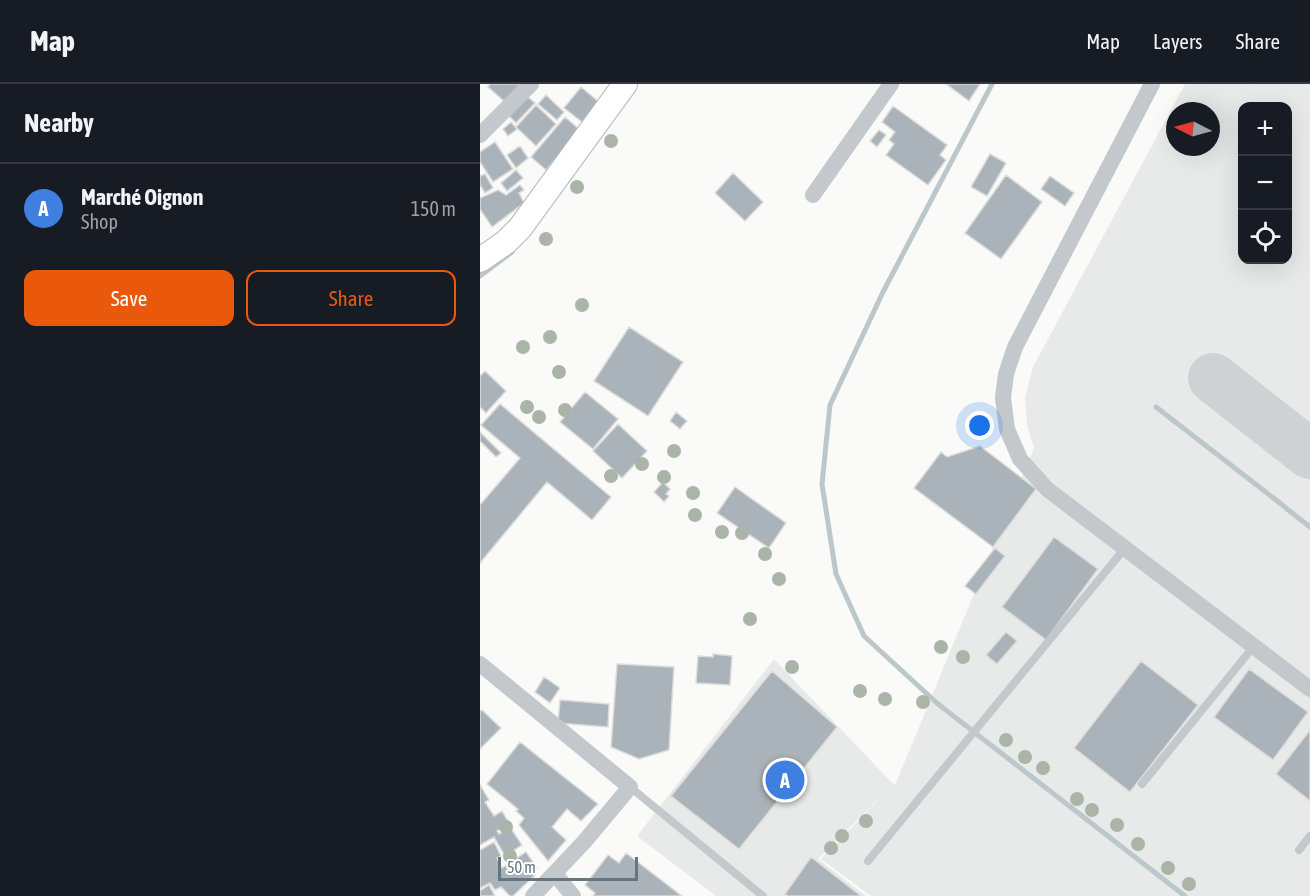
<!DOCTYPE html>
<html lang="en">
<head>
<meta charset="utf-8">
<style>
	body { margin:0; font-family:"Asap Condensed",sans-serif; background:#242831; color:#f1f3f6 }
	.controls { position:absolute; right:18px; top:18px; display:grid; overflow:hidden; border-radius:12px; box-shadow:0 6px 24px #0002 }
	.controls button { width:54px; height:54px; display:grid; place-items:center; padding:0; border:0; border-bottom:2px solid #363941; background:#171b24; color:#f1f3f6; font:30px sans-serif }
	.compass { position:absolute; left:686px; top:18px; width:54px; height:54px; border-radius:50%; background:#171b24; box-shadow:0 6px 24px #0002; rotate:276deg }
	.scale { position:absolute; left:18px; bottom:15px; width:140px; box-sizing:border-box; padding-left:6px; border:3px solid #657683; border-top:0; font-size:16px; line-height:21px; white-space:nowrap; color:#657683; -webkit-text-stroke:4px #fff; paint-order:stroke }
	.you { position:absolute; left:500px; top:342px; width:21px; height:21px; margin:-15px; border:4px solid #fff; border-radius:50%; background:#1a73e8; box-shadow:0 0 0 9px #1a73e833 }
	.badge { display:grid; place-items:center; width:39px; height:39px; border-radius:50%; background:#ea580c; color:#fff; font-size:20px; font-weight:700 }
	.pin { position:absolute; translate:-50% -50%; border:3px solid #fff; box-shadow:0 2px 6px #0006 }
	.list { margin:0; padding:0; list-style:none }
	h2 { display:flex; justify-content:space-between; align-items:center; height:78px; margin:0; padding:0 24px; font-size:26px }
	h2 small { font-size:20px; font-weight:400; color:#9ea1a6 }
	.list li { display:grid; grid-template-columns:39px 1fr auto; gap:18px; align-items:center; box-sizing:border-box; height:90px; padding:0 24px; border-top:2px solid #363941 }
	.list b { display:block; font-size:22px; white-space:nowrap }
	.list p { margin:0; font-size:20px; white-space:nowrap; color:#9ea1a6 }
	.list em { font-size:20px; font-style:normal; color:#9ea1a6 }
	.actions { display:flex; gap:12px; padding:18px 24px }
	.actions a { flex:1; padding:14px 0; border:2px solid #ea580c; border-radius:12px; text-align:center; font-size:21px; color:#ea580c }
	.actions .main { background:#ea580c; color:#fff }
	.icon { flex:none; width:33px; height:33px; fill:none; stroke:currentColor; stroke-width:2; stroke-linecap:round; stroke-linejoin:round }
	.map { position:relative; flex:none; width:830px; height:812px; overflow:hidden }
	header { display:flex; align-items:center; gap:36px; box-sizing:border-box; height:84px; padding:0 30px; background:#171b24; border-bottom:2px solid #363941 }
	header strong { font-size:28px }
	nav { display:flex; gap:33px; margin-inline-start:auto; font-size:21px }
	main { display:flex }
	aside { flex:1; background:#171b24 }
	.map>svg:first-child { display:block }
	.built { fill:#e8e9e9; fill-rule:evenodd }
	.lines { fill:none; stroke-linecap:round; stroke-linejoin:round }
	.stream { stroke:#bbc7cb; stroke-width:5 }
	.taxiway { stroke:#ced2d4; stroke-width:50 }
	.building { fill:#aab3b9; stroke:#dcdcda; stroke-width:1.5 }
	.secondary-casing { stroke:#b3babf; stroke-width:26 }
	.lane { stroke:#c3c8cc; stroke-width:8 }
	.street { stroke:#c3c8cc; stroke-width:16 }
	.secondary { stroke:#fff; stroke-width:24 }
	.tree { fill:#aab4a7 }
</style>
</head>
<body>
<header>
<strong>Map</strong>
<nav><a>Map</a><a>Layers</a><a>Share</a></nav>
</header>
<main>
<aside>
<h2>Nearby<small></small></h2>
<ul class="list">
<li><span class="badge" style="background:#3f7fe0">A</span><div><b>Marché Oignon</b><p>Shop</p></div><em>150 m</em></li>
</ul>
<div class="actions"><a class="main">Save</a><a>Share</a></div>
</aside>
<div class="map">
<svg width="830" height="812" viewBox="0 0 830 812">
	<rect width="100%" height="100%" fill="#fafaf8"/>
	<path class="built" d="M705 0H830V812H391L341 775 413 701 338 775 386 812H236L157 752 294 575 414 701 416 699 554 364 547 341 545 313 553 283ZM762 22H808V176H762ZM695 27H731V63H695Z"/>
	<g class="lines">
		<path class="stream" d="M512 0 403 208 350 321 342 400 356 490 384 552 458 620 705 812
			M0 192 32 168
			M676 323 805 423
			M807 425 830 443"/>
		<path class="taxiway" d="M733 294 830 370"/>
	</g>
	<path class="building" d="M10 0H40L25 18 8 3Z
		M466 0H500L489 17Z
		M101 3 119 18 102 38 84 24Z
		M66 11 84 28 77 36 58 20Z
		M48 13 55 19 36 39 29 32Z
		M56 21 76 40 56 62 36 43Z
		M413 22 467 61 460 71 466 76 448 101 406 71 414 60 409 56 415 48 402 38Z
		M85 33 100 46 66 86 51 73Z
		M31 38 37 45 28 52 23 45Z
		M399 46 406 51 397 63 390 57Z
		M15 58 33 85 13 98 0 78V68Z
		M40 62 48 74 36 84 27 71Z
		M510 70 526 79 507 112 491 103Z
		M36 86 43 94 27 107 21 99Z
		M253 89 283 118 265 137 235 109Z
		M5 90 13 104 5 109 0 101V92Z
		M526 91 562 118 521 175 485 149Z
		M570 92 594 109 585 122 561 105Z
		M40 101 44 106 39 109 44 119 12 143 0 125V114L18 106 26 111Z
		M149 243 203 278 168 332 114 297Z
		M5 287 26 307 6 329 0 323V292Z
		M105 308 138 335 113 365 80 338Z
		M20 320 131 413 112 436 67 398 0 479V421L40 374 1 341Z
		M196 328 207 337 200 345 190 337Z
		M138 340 167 367 142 394 113 367Z
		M0 348 21 369 16 373 0 357Z
		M500 362 556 405 513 463 434 404 461 368 467 373Z
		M183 398 190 405 186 410 189 412 184 418 174 408Z
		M255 403 306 439 289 464 237 429Z
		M574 453 618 485 566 556 522 523Z
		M515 464 525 472 496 510 485 502Z
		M526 548 537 557 517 580 506 571Z
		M233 570 252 572 250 601 216 599 218 572 233 573Z
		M661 577 718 621 650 708 594 664Z
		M137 580 194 583 189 666 159 675 131 663Z
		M769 585 828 628 793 676 734 633Z
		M292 587 357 643 259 765 191 712Z
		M64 593 80 604 70 619 55 608Z
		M80 616 129 620 128 643 78 639Z
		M2 626 21 644 0 665V627Z
		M830 646V717L796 690Z
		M40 658 118 720 101 737 87 725 72 743 86 756 68 777 39 741 44 734 36 727 38 725 7 700Z
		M0 701 9 716 5 718 14 732 22 727 29 739 17 747 19 750 30 743 42 761 25 772 14 753 0 761Z
		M14 758 21 772 17 774 22 784 46 768 57 784 53 789 55 791 33 812H30L21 803 15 806 10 799 0 804V766Z
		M146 769 202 812H113L115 809 105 801 128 771 139 779Z
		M331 773 381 812H308L305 810Z
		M9 801 15 812H0V807Z"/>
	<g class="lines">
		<defs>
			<path id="secondary" d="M0 176 26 158 40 144 145 0"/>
		</defs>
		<use href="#secondary" class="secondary-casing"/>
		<path class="lane" d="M662 700 774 562
			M150 703 283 812
			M819 766 830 752
			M388 777 645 464"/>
		<path class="street" d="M672 0 535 263 526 290 523 314 527 345 540 375 567 405 830 605
			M0 51 51 0
			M333 111 411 0
			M0 580 150 703 104 758 53 812
			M75 790 93 812"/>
		<use href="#secondary" class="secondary"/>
	</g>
	<g class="tree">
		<circle cx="131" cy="57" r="7"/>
		<circle cx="97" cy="103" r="7"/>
		<circle cx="66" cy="155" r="7"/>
		<circle cx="102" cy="221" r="7"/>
		<circle cx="70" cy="253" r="7"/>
		<circle cx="43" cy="263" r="7"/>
		<circle cx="79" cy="288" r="7"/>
		<circle cx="47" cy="323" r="7"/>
		<circle cx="85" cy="326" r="7"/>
		<circle cx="59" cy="333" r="7"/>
		<circle cx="194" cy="367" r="7"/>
		<circle cx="162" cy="380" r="7"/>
		<circle cx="131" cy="392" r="7"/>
		<circle cx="184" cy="393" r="7"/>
		<circle cx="213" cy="409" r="7"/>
		<circle cx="215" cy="431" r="7"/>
		<circle cx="242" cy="448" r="7"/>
		<circle cx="262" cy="449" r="7"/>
		<circle cx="285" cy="470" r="7"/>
		<circle cx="299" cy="495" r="7"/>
		<circle cx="270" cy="535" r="7"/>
		<circle cx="461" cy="563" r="7"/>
		<circle cx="483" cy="573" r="7"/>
		<circle cx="312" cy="583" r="7"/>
		<circle cx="380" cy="607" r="7"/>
		<circle cx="405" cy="615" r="7"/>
		<circle cx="443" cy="618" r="7"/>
		<circle cx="526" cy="656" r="7"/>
		<circle cx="545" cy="673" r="7"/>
		<circle cx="563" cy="684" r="7"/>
		<circle cx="597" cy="715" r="7"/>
		<circle cx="612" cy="726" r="7"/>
		<circle cx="386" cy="737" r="7"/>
		<circle cx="637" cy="741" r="7"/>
		<circle cx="26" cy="743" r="7"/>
		<circle cx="362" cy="752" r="7"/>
		<circle cx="658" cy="760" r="7"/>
		<circle cx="351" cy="764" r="7"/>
		<circle cx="30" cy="772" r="7"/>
		<circle cx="688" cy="784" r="7"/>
		<circle cx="709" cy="800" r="7"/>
	</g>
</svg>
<div class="controls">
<button>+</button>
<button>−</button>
<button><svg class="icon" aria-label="locate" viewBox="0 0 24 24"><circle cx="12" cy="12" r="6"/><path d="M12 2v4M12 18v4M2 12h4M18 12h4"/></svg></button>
</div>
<svg class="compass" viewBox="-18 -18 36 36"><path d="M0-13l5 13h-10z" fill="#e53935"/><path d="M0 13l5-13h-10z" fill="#9ea1a6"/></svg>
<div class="scale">50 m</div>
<div class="you"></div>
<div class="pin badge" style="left:305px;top:696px;background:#3f7fe0">A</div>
</div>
</main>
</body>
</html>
